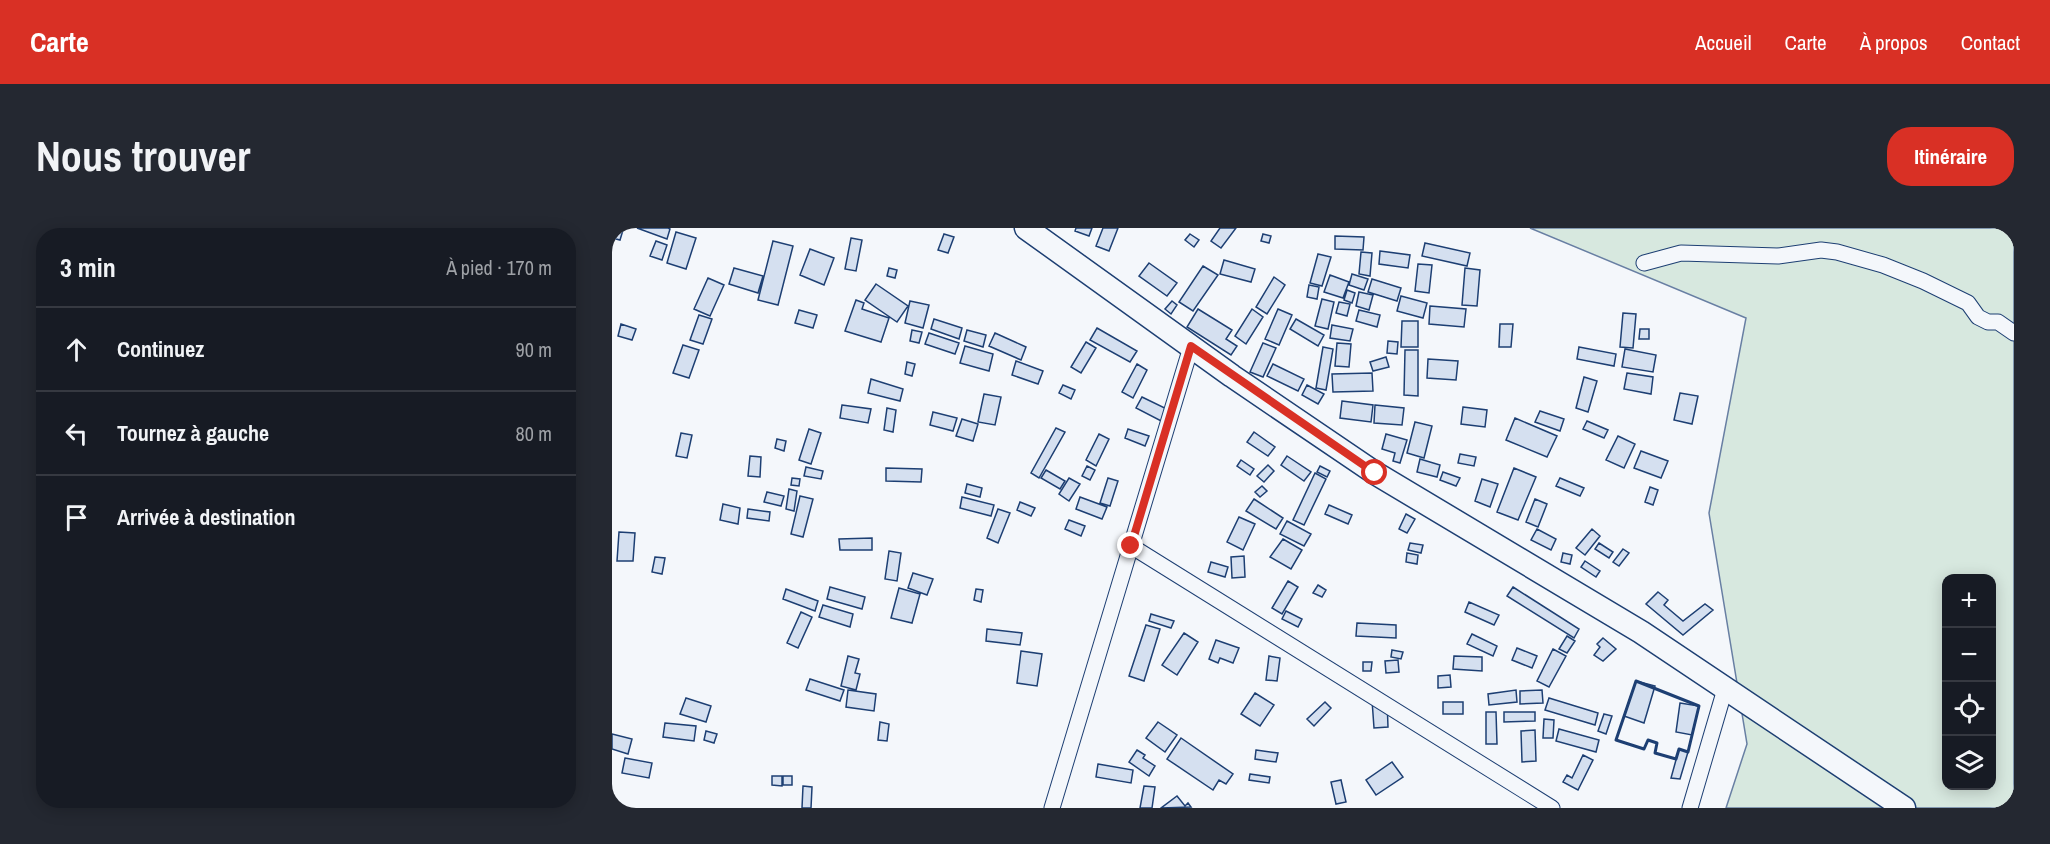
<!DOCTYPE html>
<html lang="fr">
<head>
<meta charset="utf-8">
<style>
	body { margin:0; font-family:"Archivo Narrow",sans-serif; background:#242831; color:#f1f3f6 }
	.controls { position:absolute; right:18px; bottom:18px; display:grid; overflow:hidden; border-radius:12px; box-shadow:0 3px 15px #0003 }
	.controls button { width:54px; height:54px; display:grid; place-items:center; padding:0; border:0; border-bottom:2px solid #363941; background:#171b24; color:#f1f3f6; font:30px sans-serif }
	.stop { position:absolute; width:18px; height:18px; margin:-14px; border:4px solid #d93025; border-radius:50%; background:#fff }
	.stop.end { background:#d93025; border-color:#fff; box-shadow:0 2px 6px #0008 }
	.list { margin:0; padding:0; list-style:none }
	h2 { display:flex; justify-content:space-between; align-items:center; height:78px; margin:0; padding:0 24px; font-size:26px }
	h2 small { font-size:20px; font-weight:400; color:#9ea1a6 }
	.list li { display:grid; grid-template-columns:39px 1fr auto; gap:18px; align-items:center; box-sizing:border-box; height:84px; padding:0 24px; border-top:2px solid #363941 }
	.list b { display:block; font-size:22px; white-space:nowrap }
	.list em { font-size:20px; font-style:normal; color:#9ea1a6 }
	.icon { flex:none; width:33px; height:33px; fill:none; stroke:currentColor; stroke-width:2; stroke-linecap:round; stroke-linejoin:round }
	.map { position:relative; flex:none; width:1402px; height:580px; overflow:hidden; border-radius:24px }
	header { display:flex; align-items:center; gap:36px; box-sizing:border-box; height:84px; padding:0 30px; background:#d93025; color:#fff }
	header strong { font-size:28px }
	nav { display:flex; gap:33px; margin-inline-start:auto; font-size:21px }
	.intro { display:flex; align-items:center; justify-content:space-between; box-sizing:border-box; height:144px; padding:0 36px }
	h1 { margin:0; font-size:42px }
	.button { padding:15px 27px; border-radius:24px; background:#d93025; color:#fff; font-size:21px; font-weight:700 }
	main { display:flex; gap:36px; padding:0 36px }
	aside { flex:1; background:#171b24; border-radius:24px; box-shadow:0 3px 15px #0003 }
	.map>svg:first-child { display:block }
	.green { fill:#d7e8df; stroke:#687fa3; stroke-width:1.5; fill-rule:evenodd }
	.building { fill:#d5e0f0; stroke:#1d3f73; stroke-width:1.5 }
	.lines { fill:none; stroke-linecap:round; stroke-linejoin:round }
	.street-casing { stroke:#1d3f73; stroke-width:17 }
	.secondary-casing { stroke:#1d3f73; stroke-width:25 }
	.street { stroke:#f4f7fb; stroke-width:15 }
	.secondary { stroke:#f4f7fb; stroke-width:22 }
	.wall { stroke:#1d3f73; stroke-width:3 }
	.route { stroke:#d93025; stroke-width:8 }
</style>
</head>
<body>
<header>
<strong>Carte</strong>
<nav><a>Accueil</a><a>Carte</a><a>À propos</a><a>Contact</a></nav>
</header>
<div class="intro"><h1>Nous trouver</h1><a class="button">Itinéraire</a></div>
<main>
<aside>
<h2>3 min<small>À pied · 170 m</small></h2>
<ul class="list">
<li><svg class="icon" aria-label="ahead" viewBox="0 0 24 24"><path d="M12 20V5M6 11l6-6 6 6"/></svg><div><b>Continuez</b></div><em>90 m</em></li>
<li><svg class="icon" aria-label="left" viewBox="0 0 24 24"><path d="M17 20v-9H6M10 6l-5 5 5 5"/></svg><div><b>Tournez à gauche</b></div><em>80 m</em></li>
<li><svg class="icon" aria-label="arrive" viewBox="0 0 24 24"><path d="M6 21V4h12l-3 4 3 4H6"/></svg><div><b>Arrivée à destination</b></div></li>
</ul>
</aside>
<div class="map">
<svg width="1402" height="580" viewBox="0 0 1402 580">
	<rect width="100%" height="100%" fill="#f4f7fb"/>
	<path class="green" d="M918 0H1402V580H1114L1135 516 1097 285 1134 90ZM1334 350H1380V558H1334Z"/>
	<path class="building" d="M0 0 11 2 8 12 0 10Z
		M25 0H56L58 1 55 11Z
		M464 0H480L477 8 463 3Z
		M491 0H506L497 23 484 18Z
		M608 0H624L609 20 599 13Z
		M64 4 84 10 74 41 55 35Z
		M332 6 342 9 336 25 326 22Z
		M578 6 587 12 582 19 573 12Z
		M651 6 659 8 657 15 649 13Z
		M723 8 752 9 751 22 723 21Z
		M239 10 250 12 244 43 233 41Z
		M44 13 55 17 50 32 38 28Z
		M161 13 181 18 166 77 146 72Z
		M813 15 858 25 855 38 810 28Z
		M198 21 222 30 212 57 188 47Z
		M768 23 798 27 796 40 767 36Z
		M749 24 760 25 758 48 747 46Z
		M706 26 719 29 710 58 698 55Z
		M612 32 643 41 639 54 608 46Z
		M537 35 565 55 555 68 527 48Z
		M806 36 820 37 817 65 803 63Z
		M591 38 606 47 581 83 567 74Z
		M122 40 151 48 146 65 117 56Z
		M277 40 285 42 283 50 275 48Z
		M853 40 868 42 865 78 850 77Z
		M740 46 756 51 752 62 737 57Z
		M718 47 737 54 731 70 712 64Z
		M662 49 673 57 655 86 644 79Z
		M96 50 112 57 98 88 82 81Z
		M760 51 789 60 785 73 756 64Z
		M264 56 296 78 285 94 253 72Z
		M697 57 707 59 705 71 695 69Z
		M735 62 743 65 740 75 732 72Z
		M747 64 761 67 757 82 744 78Z
		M789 68 815 75 811 90 785 83Z
		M710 71 722 74 716 101 703 98Z
		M244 72 252 75 250 81 277 90 269 114 233 103Z
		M298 73 317 77 311 100 293 95Z
		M560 73 565 77 559 86 553 81Z
		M727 74 738 76 735 88 724 85Z
		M818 78 854 81 852 99 817 96Z
		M586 81 620 102 614 111 625 118 619 127 575 99Z
		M640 81 651 89 634 116 623 108Z
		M666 81 680 87 667 117 653 111Z
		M187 82 205 87 201 100 183 95Z
		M747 82 768 87 765 99 744 93Z
		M1011 85 1024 86 1021 120 1008 119Z
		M87 87 100 91 91 116 78 112Z
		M322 91 350 100 347 111 319 101Z
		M684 91 712 107 706 118 678 101Z
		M790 93H806V119H789Z
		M9 96 24 101 20 112 6 108Z
		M888 96H901L899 119H887Z
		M720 97 741 101 738 113 718 110Z
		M485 100 525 123 518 134 478 112Z
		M1028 101H1037V111H1027Z
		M300 102 310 104 307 115 298 113Z
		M355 102 374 107 371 119 352 113Z
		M317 105 347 115 343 126 313 116Z
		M383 105 414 119 409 132 377 118Z
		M776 113 786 114 785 126 775 125Z
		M474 114 484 120 469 145 459 139Z
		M651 115 664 120 651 149 638 144Z
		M725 115 739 116 737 139 723 138Z
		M71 117 87 122 77 150 61 145Z
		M353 118 381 126 377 143 348 135Z
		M711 119 721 121 714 162 704 160Z
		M967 119 1004 126 1002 138 965 131Z
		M1013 121 1044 127 1041 144 1010 139Z
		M793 122H806V168L792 167Z
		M774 129 777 139 761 143 758 134Z
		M816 131 846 133 844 152 815 150Z
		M404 133 431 143 426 156 400 147Z
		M295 134 303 136 300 148 293 146Z
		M525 136 535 142 521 170 510 164Z
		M661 136 692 151 686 163 655 148Z
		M760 145 761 163 721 164 720 146Z
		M1015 145 1041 149 1039 166 1012 161Z
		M972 149 985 153 976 184 964 180Z
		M259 151 291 161 288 173 256 165Z
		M451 157 463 162 459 171 447 165Z
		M695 157 712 166 706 176 690 167Z
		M1068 165 1086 168 1080 196 1062 192Z
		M372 166 389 169 383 197 366 194Z
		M530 169 559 183 553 195 524 180Z
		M730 173 761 177 759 194 728 190Z
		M230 177 259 181 256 195 228 190Z
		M763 177 792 180 790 197 762 195Z
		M851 179 875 182 873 199 849 196Z
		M275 180 284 182 281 204 272 202Z
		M928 183 952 191 948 203 923 194Z
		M321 184 345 190 341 203 318 197Z
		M903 190 945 208 935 229 894 212Z
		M350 191 366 196 361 213 344 208Z
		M975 193 996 202 992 210 971 201Z
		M803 194 820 198 812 230 795 225Z
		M444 200 453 204 427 250 419 245Z
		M197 201 209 205 199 236 187 232Z
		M516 201 537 208 533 218 513 210Z
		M642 204 663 219 656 228 635 214Z
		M69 205 80 207 75 230 64 228Z
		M487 206 497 211 484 238 474 232Z
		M774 206 795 212 788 235 781 233 783 225 770 221Z
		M1006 208 1023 216 1012 240 994 232Z
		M165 211 174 213 172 223 163 220Z
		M1029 223 1056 233 1049 250 1022 240Z
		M848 226 864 229 862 238 846 235Z
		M138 228 149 229 148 249 136 248Z
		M675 228 699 244 692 253 669 237Z
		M808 231 828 237 825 249 805 244Z
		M629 232 642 241 638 247 625 238Z
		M656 237 662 243 652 254 645 248Z
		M475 238 483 242 478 252 470 248Z
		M708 238 718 243 715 249 705 244Z
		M194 239 211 243 209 251 192 248Z
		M274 240 310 241 309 254 274 253Z
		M902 240 924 249 906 292 885 284Z
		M434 242 453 253 448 261 429 250Z
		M831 244 848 250 844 258 828 252Z
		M703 245 714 251 692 297 681 292Z
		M180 250 188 251 187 258 179 257Z
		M457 250 468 256 457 273 447 266Z
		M496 250 506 253 498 278 488 275Z
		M948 250 972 260 968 268 944 258Z
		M870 251 886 256 878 279 863 273Z
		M355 256 370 260 368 269 353 265Z
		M650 258 655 263 648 269 643 264Z
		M1038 259 1046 262 1041 277 1033 274Z
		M177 261 185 263 182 283 174 281Z
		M155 264 172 268 169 278 152 274Z
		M188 268 201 271 191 309 179 306Z
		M350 269 382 277 379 288 348 280Z
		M468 269 495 279 490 291 464 281Z
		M642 271 671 290 664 301 634 283Z
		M923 271 935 276 926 299 914 294Z
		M408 274 423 280 419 288 405 282Z
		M111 276 128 280 126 296 108 292Z
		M717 277 740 287 736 296 713 286Z
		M136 281 158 284 157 293 135 290Z
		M386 281 398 285 386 315 375 310Z
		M794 286 803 291 795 305 787 301Z
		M627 289 643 296 631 322 615 314Z
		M457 292 473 298 469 308 453 301Z
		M675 293 699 306 692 318 668 306Z
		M925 301 944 311 939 322 919 312Z
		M980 301 988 308 973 327 964 320Z
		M7 304 23 305 21 333H5Z
		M260 310V322H228L227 311Z
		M671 311 690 322 679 341 658 329Z
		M798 315 811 317 809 325 796 322Z
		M987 315 1001 324 997 330 983 321Z
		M1011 321 1017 325 1007 338 1001 334Z
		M277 323 289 325 285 353 273 351Z
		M795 325 806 327 805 336 794 334Z
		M951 325 960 327 958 336 949 334Z
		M632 328 633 349 620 350 619 329Z
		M43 329 53 330 50 346 40 344Z
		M973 333 988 343 984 349 969 339Z
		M599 334 616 339 613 349 596 344Z
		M301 345 321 351 315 367 296 360Z
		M676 353 686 359 670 386 660 380Z
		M706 357 714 362 710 369 701 365Z
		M218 359 253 369 250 381 215 371Z
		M901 359 967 401 962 410 895 368Z
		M287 360 308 366 300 395 279 390Z
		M174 361 206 373 203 383 171 371Z
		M364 361 371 362 369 374 362 372Z
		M1046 364 1056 372 1052 377 1071 393 1093 376 1101 382 1071 407 1034 376Z
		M857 374 887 387 882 397 853 384Z
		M211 377 241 386 238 399 207 389Z
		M674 383 690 391 686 399 670 391Z
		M189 384 200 389 186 420 175 415Z
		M539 386 562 393 559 400 537 393Z
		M745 395 784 397V410L744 408Z
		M534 397 548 401 532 453 517 448Z
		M375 401 410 405 408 417 374 413Z
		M572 405 586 414 565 447 550 437Z
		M860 406 885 418 881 428 855 416Z
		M955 408 963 413 955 425 947 421Z
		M991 410 1004 421 991 433 982 427 988 419 985 416Z
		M604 412 627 420 621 435 608 430 606 435 597 431Z
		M905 420 925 428 920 440 900 432Z
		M941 421 954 428 937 459 925 453Z
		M780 422 791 424 789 431 779 429Z
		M409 423 430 426 425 458 405 455Z
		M236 428 247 431 243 445 248 446 244 462 229 458Z
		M657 428 668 430 665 453 654 452Z
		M842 428 870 429V443L841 441Z
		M786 432 787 444 774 445 773 433Z
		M751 434H760L759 443H751Z
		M838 447 839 459 826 460V448Z
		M198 451 232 462 228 473 194 462Z
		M1024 453 1043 458 1032 495 1012 488Z
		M236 462 264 466 262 483 234 479Z
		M904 462 905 474 877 477 876 466Z
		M930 462 931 475 908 476V463Z
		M643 465 662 477 648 498 629 486Z
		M74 470 99 478 94 494 68 486Z
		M937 470 986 485 983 497 933 482Z
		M775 471 776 499 762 500 760 472Z
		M713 474 719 480 702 498 695 491Z
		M831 474H851V486H831Z
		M1068 475 1087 478 1080 507 1064 504Z
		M874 484H884L885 516H874Z
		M892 484H923V493L892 494Z
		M992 486 1000 488 994 506 986 503Z
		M932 491 942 492 941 510H931Z
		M268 494 277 496 275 513 266 512Z
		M546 494 565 507 553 524 534 510Z
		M53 495 84 498 82 513 51 509Z
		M947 501 987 512 984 524 944 513Z
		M923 502 924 533 910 534 909 503Z
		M94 503 105 506 102 515 92 512Z
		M0 506 20 511 16 526 0 521Z
		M569 510 621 546 614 556 607 552 601 562 555 531Z
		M1067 521 1076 524 1068 551 1059 550Z
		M525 522 533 527 531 530 543 538 537 548 517 534Z
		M644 522 666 525 664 534 643 531Z
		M971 527 981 532 966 562 951 554 955 547 960 550Z
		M13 530 40 535 37 550 10 545Z
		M780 534 791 549 764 567 754 552Z
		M486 536 521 542 519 555 484 549Z
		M638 546 658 549 657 555 637 552Z
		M160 548H170V558L160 557Z
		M171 548H180V557H171Z
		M729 552 734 574 724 576 719 554Z
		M191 558 200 559 199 580H190Z
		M532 558 543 559 540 580H528Z
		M565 568 573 578 576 575 579 579 549 580Z"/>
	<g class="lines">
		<defs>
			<path id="street" d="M1032 35 1069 25 1166 28 1209 22 1225 24 1271 37 1311 53 1356 75 1366 89 1376 94H1386L1402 105
				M519 318 940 580
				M440 580 579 119
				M1078 580 1113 461"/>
			<path id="secondary" d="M414 0 620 148 763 245 1029 404 1292 580"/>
		</defs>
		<use href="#street" class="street-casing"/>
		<use href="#secondary" class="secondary-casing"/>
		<use href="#street" class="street"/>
		<use href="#secondary" class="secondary"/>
		<path class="wall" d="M1024 453 1087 478 1076 524 1067 521 1064 531 1043 525 1045 515 1036 512 1032 521 1004 512Z"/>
	</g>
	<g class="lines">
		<path class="route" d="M519 318 579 118 763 245"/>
	</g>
</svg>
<div class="controls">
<button>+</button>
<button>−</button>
<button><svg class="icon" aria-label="locate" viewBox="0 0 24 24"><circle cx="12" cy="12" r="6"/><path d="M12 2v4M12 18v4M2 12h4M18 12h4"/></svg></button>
<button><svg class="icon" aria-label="layers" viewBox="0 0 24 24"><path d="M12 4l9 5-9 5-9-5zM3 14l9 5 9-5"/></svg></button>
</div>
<div class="stop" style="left:763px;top:245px"></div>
<div class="stop end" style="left:519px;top:318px"></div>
</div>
</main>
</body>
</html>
